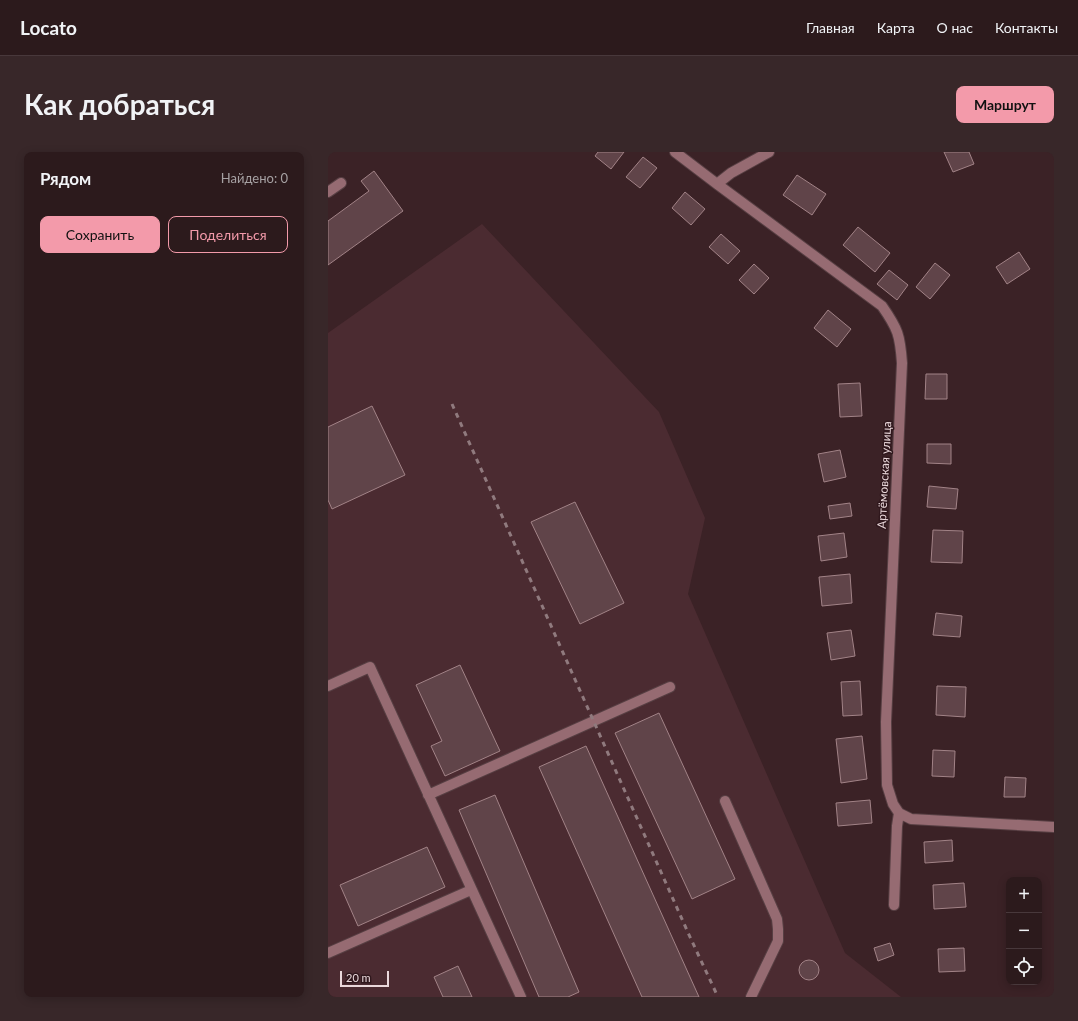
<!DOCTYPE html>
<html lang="ru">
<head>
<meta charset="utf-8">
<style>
	body { margin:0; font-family:Lato,sans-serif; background:#382729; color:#f1f3f6 }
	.controls { position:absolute; right:12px; bottom:12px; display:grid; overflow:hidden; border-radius:8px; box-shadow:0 2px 10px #0003 }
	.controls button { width:36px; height:36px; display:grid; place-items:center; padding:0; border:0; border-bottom:1px solid #48383b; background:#2c1a1c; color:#f1f3f6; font:20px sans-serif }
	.scale { position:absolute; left:12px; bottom:10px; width:49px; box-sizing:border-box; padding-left:4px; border:2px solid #ead8db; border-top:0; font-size:11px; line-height:14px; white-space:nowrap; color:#ead8db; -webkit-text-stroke:3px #30181d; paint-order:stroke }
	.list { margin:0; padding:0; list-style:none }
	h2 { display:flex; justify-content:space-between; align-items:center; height:52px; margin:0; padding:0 16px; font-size:17px }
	h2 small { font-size:13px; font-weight:400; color:#a6a1a3 }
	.actions { display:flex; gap:8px; padding:12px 16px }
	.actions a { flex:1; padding:9px 0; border:1px solid #f39aaa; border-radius:8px; text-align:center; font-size:14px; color:#f39aaa }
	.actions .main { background:#f39aaa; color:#111 }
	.icon { flex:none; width:22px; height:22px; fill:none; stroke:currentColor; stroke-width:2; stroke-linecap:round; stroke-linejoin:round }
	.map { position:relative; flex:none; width:726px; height:845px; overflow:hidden; border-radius:8px }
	header { display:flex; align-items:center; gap:24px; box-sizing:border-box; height:56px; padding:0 20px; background:#2c1a1c; border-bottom:1px solid #48383b }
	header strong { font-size:19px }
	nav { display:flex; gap:22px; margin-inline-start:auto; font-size:14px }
	.intro { display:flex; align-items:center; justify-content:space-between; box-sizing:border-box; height:96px; padding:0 24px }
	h1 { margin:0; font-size:28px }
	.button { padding:10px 18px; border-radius:8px; background:#f39aaa; color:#111; font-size:14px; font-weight:700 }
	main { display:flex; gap:24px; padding:0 24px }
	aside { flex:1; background:#2c1a1c; border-radius:8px; box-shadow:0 2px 10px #0003 }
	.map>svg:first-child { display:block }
	.built { fill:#4b2b31 }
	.building { fill:#604449; stroke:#a28387 }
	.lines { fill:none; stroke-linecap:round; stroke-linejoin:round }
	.minor-casing { stroke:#573f43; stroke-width:12 }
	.minor { stroke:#966b72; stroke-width:10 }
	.rail { stroke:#907a7e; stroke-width:3; stroke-dasharray:5 5; stroke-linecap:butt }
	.labels { text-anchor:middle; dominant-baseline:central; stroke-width:3; stroke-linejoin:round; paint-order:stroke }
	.street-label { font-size:12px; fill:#ead8db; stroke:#30181d }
</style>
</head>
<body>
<header>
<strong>Locato</strong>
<nav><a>Главная</a><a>Карта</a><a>О нас</a><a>Контакты</a></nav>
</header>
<div class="intro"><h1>Как добраться</h1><a class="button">Маршрут</a></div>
<main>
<aside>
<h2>Рядом<small>Найдено: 0</small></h2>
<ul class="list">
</ul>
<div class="actions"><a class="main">Сохранить</a><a>Поделиться</a></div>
</aside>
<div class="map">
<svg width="726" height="845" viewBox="0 0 726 845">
	<rect width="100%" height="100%" fill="#3b2226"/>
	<path class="built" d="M154 72 331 260 377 366 360 442 517 801 573 845H0V181Z"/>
	<path class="building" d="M270 0H296L283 17 267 4Z
		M616 0H641L646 12 625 20Z
		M315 5 329 16 312 36 298 25Z
		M46 19 75 59 0 113V69L41 39 33 29Z
		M469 23 498 42 484 63 455 43Z
		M357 40 377 57 363 73 344 56Z
		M530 75 562 101 547 120 515 93Z
		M393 82 412 99 400 112 381 95Z
		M691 100 702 117 679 132 668 115Z
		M607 111 622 123 602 147 588 135Z
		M426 112 441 126 426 142 411 128Z
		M561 118 580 133 569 148 549 132Z
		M500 158 523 177 509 195 486 176Z
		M598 222H619V247H597Z
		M532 231 534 264 512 265 510 232Z
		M44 254 77 323 4 357 0 348V275Z
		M599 292H623V312L599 311Z
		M512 298 518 325 496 330 490 302Z
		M601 334 630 337 628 357 599 355Z
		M247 350 296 451 252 472 203 370Z
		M522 351 524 364 502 367 500 354Z
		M605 378 635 379 634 411 603 410Z
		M516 381 519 405 493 409 490 384Z
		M522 422 524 451 494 454 491 425Z
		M608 461 634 464 632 485 605 483Z
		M523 478 527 504 503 508 499 481Z
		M132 513 172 599 117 624 103 594 114 589 88 533Z
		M532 529 534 563 515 564 513 530Z
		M609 534 638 535 637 565 608 563Z
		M331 561 407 727 364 747 287 581Z
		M534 584 539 627 513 631 508 587Z
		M258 594 371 845H314L211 615Z
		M605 598 627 599 626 625 604 624Z
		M677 625 698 626 697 645H676Z
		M167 643 251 840 240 845H211L131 658Z
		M542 648 544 671 510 674 508 651Z
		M624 688 625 709 597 711 596 690Z
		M99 695 117 735 30 774 12 733Z
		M636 731 638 755 606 757 605 733Z
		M562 791 566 803 550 809 546 796Z
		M636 796 637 819 611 820 610 797Z
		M471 818a10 10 0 1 1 20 0a10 10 0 1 1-20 0Z
		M130 814 144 845H115L106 825Z"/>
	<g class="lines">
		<defs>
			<path id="minor" d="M347 0 389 32 554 154C570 177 572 183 574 211L558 570 559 633 565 652 571 661 569 674 566 753
				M389 32 403 21 441 0
				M0 40 13 31
				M0 534 42 515 193 845
				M100 643 342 535
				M397 649 449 767 450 777V789L423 845
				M571 661 583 667 726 675
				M0 801 143 738"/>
		</defs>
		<use href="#minor" class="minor-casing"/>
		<use href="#minor" class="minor"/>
		<path class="rail" d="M124 252 362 785 390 845"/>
	</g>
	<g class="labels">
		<g class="street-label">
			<text transform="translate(556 323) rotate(-87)">Артёмовская улица</text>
		</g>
	</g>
</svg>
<div class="controls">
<button>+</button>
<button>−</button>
<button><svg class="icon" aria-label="locate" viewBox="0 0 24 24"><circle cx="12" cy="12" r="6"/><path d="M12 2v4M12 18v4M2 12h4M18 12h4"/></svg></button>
</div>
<div class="scale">20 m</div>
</div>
</main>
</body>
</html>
